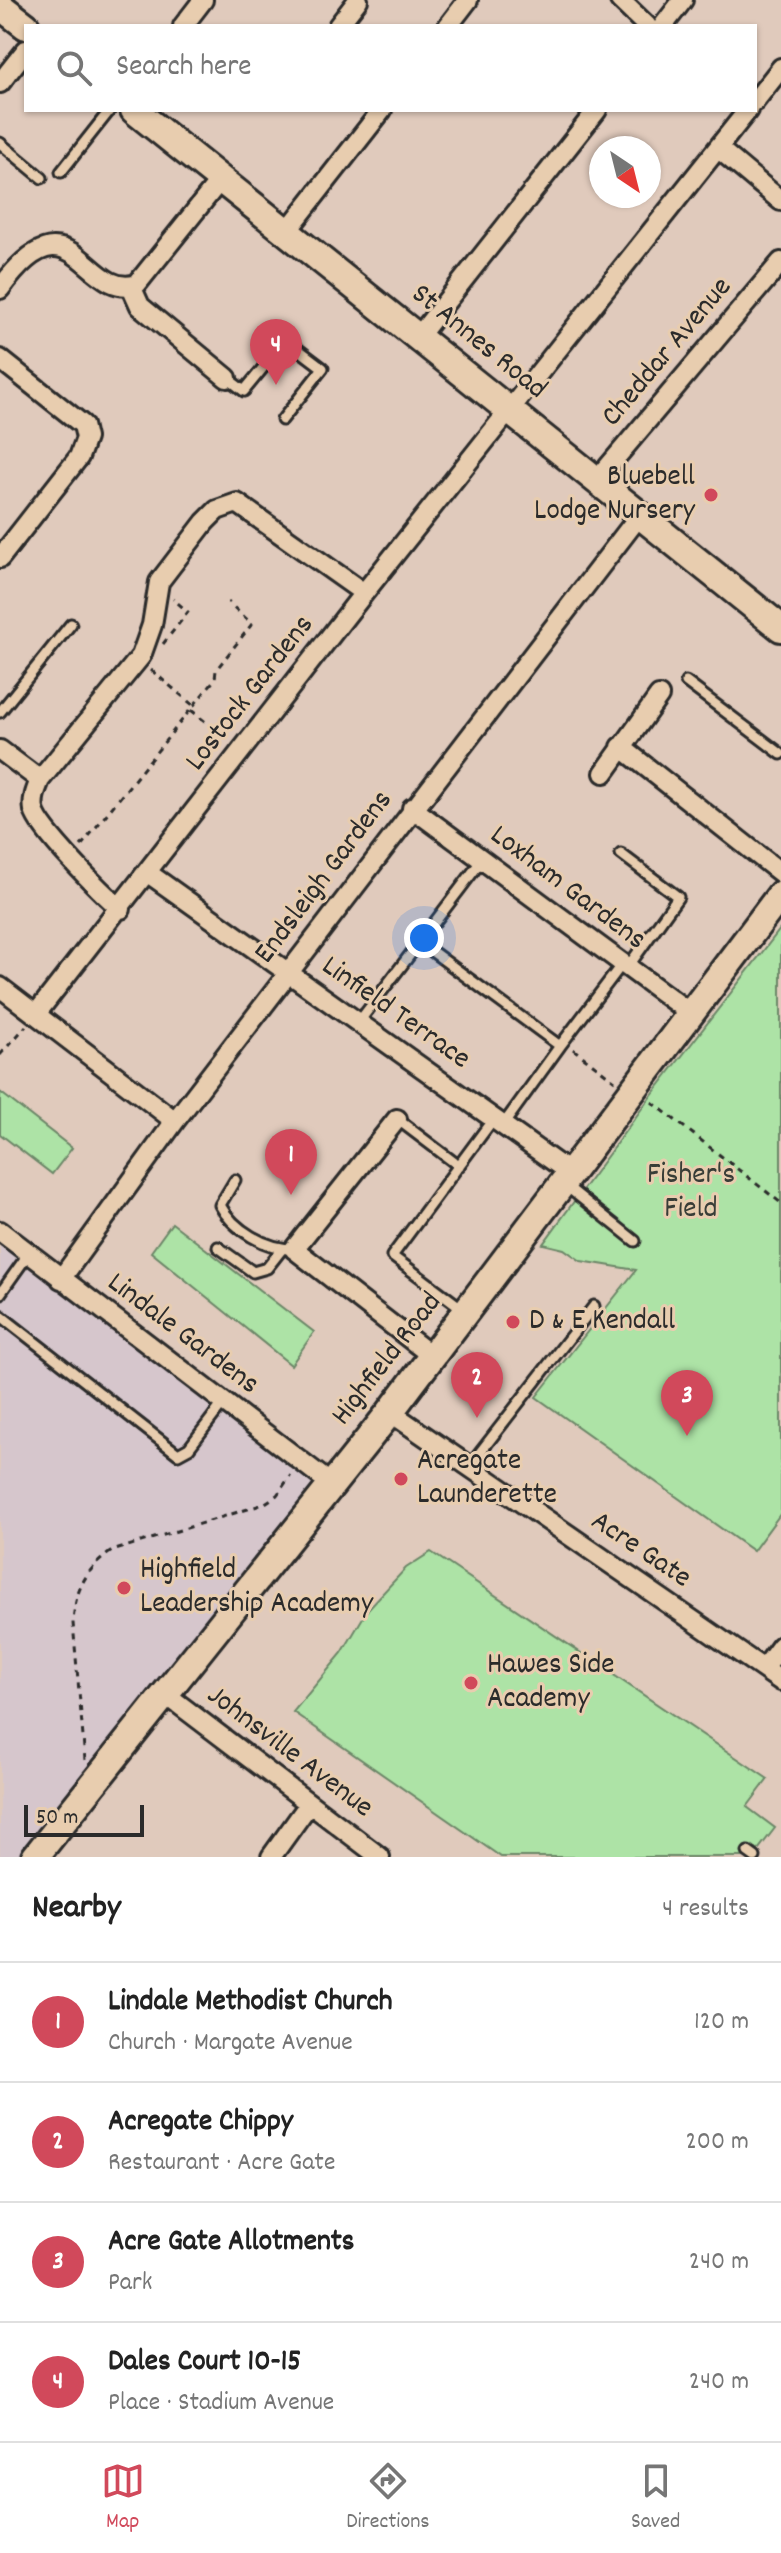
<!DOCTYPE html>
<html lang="en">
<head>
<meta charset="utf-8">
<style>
	body { margin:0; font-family:Dekko,sans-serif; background:#f6f6f6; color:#222 }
	.compass { position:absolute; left:589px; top:136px; width:72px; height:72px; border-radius:50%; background:#fff; box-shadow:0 2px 6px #0004; rotate:145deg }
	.scale { position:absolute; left:24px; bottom:20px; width:120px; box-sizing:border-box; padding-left:8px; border:4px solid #2b2b2b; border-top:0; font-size:22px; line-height:28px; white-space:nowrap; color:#2b2b2b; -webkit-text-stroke:6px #e8cdaf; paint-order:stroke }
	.you { position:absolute; left:424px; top:938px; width:28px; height:28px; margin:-20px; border:6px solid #fff; border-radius:50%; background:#1a73e8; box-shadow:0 0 0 12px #1a73e833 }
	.badge { display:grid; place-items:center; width:52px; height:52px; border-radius:50%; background:#d1495b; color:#fff; font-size:26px; font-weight:700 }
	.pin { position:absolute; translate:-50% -66px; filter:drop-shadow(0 2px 4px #0008) }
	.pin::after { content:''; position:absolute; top:42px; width:28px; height:24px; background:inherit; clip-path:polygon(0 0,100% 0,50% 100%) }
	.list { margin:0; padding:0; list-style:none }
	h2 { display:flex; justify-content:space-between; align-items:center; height:104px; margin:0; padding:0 32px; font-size:34px }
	h2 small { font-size:26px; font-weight:400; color:#767676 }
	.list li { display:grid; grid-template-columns:52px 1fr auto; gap:24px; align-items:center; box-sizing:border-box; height:120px; padding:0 32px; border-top:2px solid #e0e0e0 }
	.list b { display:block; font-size:30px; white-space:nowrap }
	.list p { margin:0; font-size:26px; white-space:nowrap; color:#767676 }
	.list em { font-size:26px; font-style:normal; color:#767676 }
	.icon { flex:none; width:44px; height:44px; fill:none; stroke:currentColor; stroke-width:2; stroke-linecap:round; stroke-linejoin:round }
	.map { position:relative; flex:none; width:781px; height:1857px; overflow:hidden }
	.search { position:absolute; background:#fff; box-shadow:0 2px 6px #0004; left:24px; right:24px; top:24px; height:88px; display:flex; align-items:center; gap:20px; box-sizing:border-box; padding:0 28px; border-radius:0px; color:#767676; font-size:30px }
	.sheet { height:584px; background:#fff }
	nav { display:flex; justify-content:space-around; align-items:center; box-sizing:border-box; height:112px; border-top:2px solid #e0e0e0; background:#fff; font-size:22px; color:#767676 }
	nav a { display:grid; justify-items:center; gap:4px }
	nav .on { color:#d1495b }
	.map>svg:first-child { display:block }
	.built { fill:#d6c6cc }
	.green { fill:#ade3a6; stroke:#6c8768; stroke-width:2 }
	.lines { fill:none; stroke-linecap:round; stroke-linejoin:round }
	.lane-casing { stroke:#2b2b2b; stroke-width:15 }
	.street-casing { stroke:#2b2b2b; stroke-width:24 }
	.secondary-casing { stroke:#2b2b2b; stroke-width:32 }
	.path { stroke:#2b2b2b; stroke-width:3; stroke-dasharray:6 6; stroke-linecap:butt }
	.lane { stroke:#e8cdaf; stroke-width:9 }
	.street { stroke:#e8cdaf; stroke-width:18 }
	.secondary { stroke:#e8cdaf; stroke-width:26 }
	.poi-dot { fill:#d1495b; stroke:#e8cdaf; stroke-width:3 }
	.labels { text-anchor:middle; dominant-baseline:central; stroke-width:6; stroke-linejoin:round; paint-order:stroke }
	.street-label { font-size:30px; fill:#2b2b2b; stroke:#e8cdaf }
	.poi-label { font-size:30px; fill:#2b2b2b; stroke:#e8cdaf; text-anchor:start }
	.park-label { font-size:30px; fill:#383d37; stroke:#e8cdaf }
</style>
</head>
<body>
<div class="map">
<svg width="781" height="1857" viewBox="0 0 781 1857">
	<rect width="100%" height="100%" fill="#e0cabc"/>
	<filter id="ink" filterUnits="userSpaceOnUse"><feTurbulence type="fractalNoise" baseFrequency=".0125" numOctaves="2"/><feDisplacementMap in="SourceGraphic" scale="16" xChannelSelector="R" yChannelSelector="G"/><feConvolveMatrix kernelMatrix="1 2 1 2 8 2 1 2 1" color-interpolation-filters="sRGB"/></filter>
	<g filter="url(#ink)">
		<path class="built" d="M0 1231 331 1484 35 1857H0Z"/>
		<path class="green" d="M781 928V1513L753 1551 536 1397 636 1270 581 1261 564 1249 543 1244 651 1096Z
			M0 1092 72 1148 52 1174 0 1134Z
			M172 1223 314 1332 291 1365 151 1252Z
			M431 1552 768 1779 747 1807 775 1828 758 1850 753 1846 744 1857H501L293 1712 342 1653 368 1609 406 1568Z"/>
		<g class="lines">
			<defs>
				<path id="lane" d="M0 143 42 178
					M61 172 110 110
					M227 378 244 391 286 340 323 368 282 420
					M686 682 781 754
					M0 712 71 624
					M621 854 678 897 627 968
					M418 941 560 1046 503 1125
					M358 1023 482 860
					M560 1046 622 964
					M397 1119 459 1166
					M235 1180 220 1205C233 1230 266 1249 294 1249
					M565 1185 635 1241
					M218 1247 253 1272 267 1268 282 1249
					M0 1294 29 1253
					M464 1310 392 1256 494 1118
					M0 1315 178 1454 189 1448 224 1402
					M468 1468 594 1306
					M748 1852 755 1857"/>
				<path id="street" d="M620 0 647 26
					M183 26 203 0
					M338 26 358 0
					M448 26 468 0
					M663 26 683 0
					M0 83 26 50
					M755 101 781 68
					M719 149 781 201
					M288 230 382 110
					M131 286 140 306 227 378
					M0 289C73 189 84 301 137 284L221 179
					M419 336 597 110
					M0 359 83 425 86 438 79 457 0 558
					M597 480 781 262
					M621 747 781 873
					M0 750 40 780
					M604 773 659 696
					M412 808 690 1013
					M148 873 570 1173
					M121 909C103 894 39 830 34 810 32 799 36 790 40 780L141 656 152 625 159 582 205 522 217 510 237 503 364 593
					M0 987 175 1121
					M36 1014 364 593 748 110
					M397 1119 294 1249 432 1356
					M0 1231 331 1484
					M61 1279 175 1121 639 516
					M390 1412 781 1681
					M764 1669 781 1646
					M164 1693 380 1857
					M271 1857 309 1804"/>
				<path id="secondary" d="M0 6 26 26
					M134 110 781 628
					M35 1857 390 1412 781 894"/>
			</defs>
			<use href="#lane" class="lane-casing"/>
			<use href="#street" class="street-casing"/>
			<use href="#secondary" class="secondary-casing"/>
			<path class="path" d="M163 644 188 612 173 599
				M151 670 194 706
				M191 710 228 740
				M81 846 215 679 216 670 252 624 228 602
				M573 1049 615 1081
				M0 1055 26 1026
				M652 1102 781 1203
				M85 1760 73 1623C75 1590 85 1570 112 1551L264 1504 277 1495 291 1475"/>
			<use href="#lane" class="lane"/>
			<use href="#street" class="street"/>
			<use href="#secondary" class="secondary"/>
		</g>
	</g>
	<g class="poi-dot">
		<circle cx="711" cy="495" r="8"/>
		<circle cx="513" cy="1322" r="8"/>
		<circle cx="401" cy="1479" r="8"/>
		<circle cx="124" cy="1588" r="8"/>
		<circle cx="471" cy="1683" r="8"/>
	</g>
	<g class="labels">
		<g class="street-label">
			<text transform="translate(478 343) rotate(39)">St Annes Road</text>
			<text transform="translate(668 353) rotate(-50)">Cheddar Avenue</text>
			<text transform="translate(251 694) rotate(-52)">Lostock Gardens</text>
			<text transform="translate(325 878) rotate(-53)">Endsleigh Gardens</text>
			<text transform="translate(567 889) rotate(37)">Loxham Gardens</text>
			<text transform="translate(395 1014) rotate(35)">Linfield Terrace</text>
			<text transform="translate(182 1335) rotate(37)">Lindale Gardens</text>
			<text transform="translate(388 1360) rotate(-52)">Highfield Road</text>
			<text transform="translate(640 1551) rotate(34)">Acre Gate</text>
			<text transform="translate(289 1753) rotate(37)">Johnsville Avenue</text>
		</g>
		<g class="poi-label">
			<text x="695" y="478" text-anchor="end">Bluebell<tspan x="695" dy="34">Lodge Nursery</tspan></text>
			<text x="529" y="1322">D &amp; E Kendall</text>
			<text x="417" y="1462">Acregate<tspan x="417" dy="34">Launderette</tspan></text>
			<text x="140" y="1571">Highfield<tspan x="140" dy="34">Leadership Academy</tspan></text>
			<text x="487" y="1666">Hawes Side<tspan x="487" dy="34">Academy</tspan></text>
		</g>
		<g class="park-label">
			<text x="691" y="1176">Fisher's<tspan x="691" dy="34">Field</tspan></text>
		</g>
	</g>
</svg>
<svg class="compass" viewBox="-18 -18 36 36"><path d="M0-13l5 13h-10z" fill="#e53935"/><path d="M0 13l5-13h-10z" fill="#767676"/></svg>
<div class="scale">50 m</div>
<div class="you"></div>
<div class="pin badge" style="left:291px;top:1195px">1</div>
<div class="pin badge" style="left:477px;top:1418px">2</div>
<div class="pin badge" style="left:687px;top:1436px">3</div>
<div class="pin badge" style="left:276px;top:385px">4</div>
<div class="search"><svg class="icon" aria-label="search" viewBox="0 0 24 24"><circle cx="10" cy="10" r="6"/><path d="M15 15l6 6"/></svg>Search here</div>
</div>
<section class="sheet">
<h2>Nearby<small>4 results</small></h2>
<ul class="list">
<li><span class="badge">1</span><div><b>Lindale Methodist Church</b><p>Church · Margate Avenue</p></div><em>120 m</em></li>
<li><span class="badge">2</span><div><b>Acregate Chippy</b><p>Restaurant · Acre Gate</p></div><em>200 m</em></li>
<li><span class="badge">3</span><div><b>Acre Gate Allotments</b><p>Park</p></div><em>240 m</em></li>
<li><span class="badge">4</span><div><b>Dales Court 10-15</b><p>Place · Stadium Avenue</p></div><em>240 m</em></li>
</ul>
</section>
<nav>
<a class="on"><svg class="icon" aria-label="map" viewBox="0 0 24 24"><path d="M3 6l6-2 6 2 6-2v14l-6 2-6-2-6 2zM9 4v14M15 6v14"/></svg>Map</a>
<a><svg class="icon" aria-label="directions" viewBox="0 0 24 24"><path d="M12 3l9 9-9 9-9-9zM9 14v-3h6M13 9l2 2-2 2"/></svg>Directions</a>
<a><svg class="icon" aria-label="saved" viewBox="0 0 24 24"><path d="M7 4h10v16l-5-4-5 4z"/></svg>Saved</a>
</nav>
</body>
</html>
